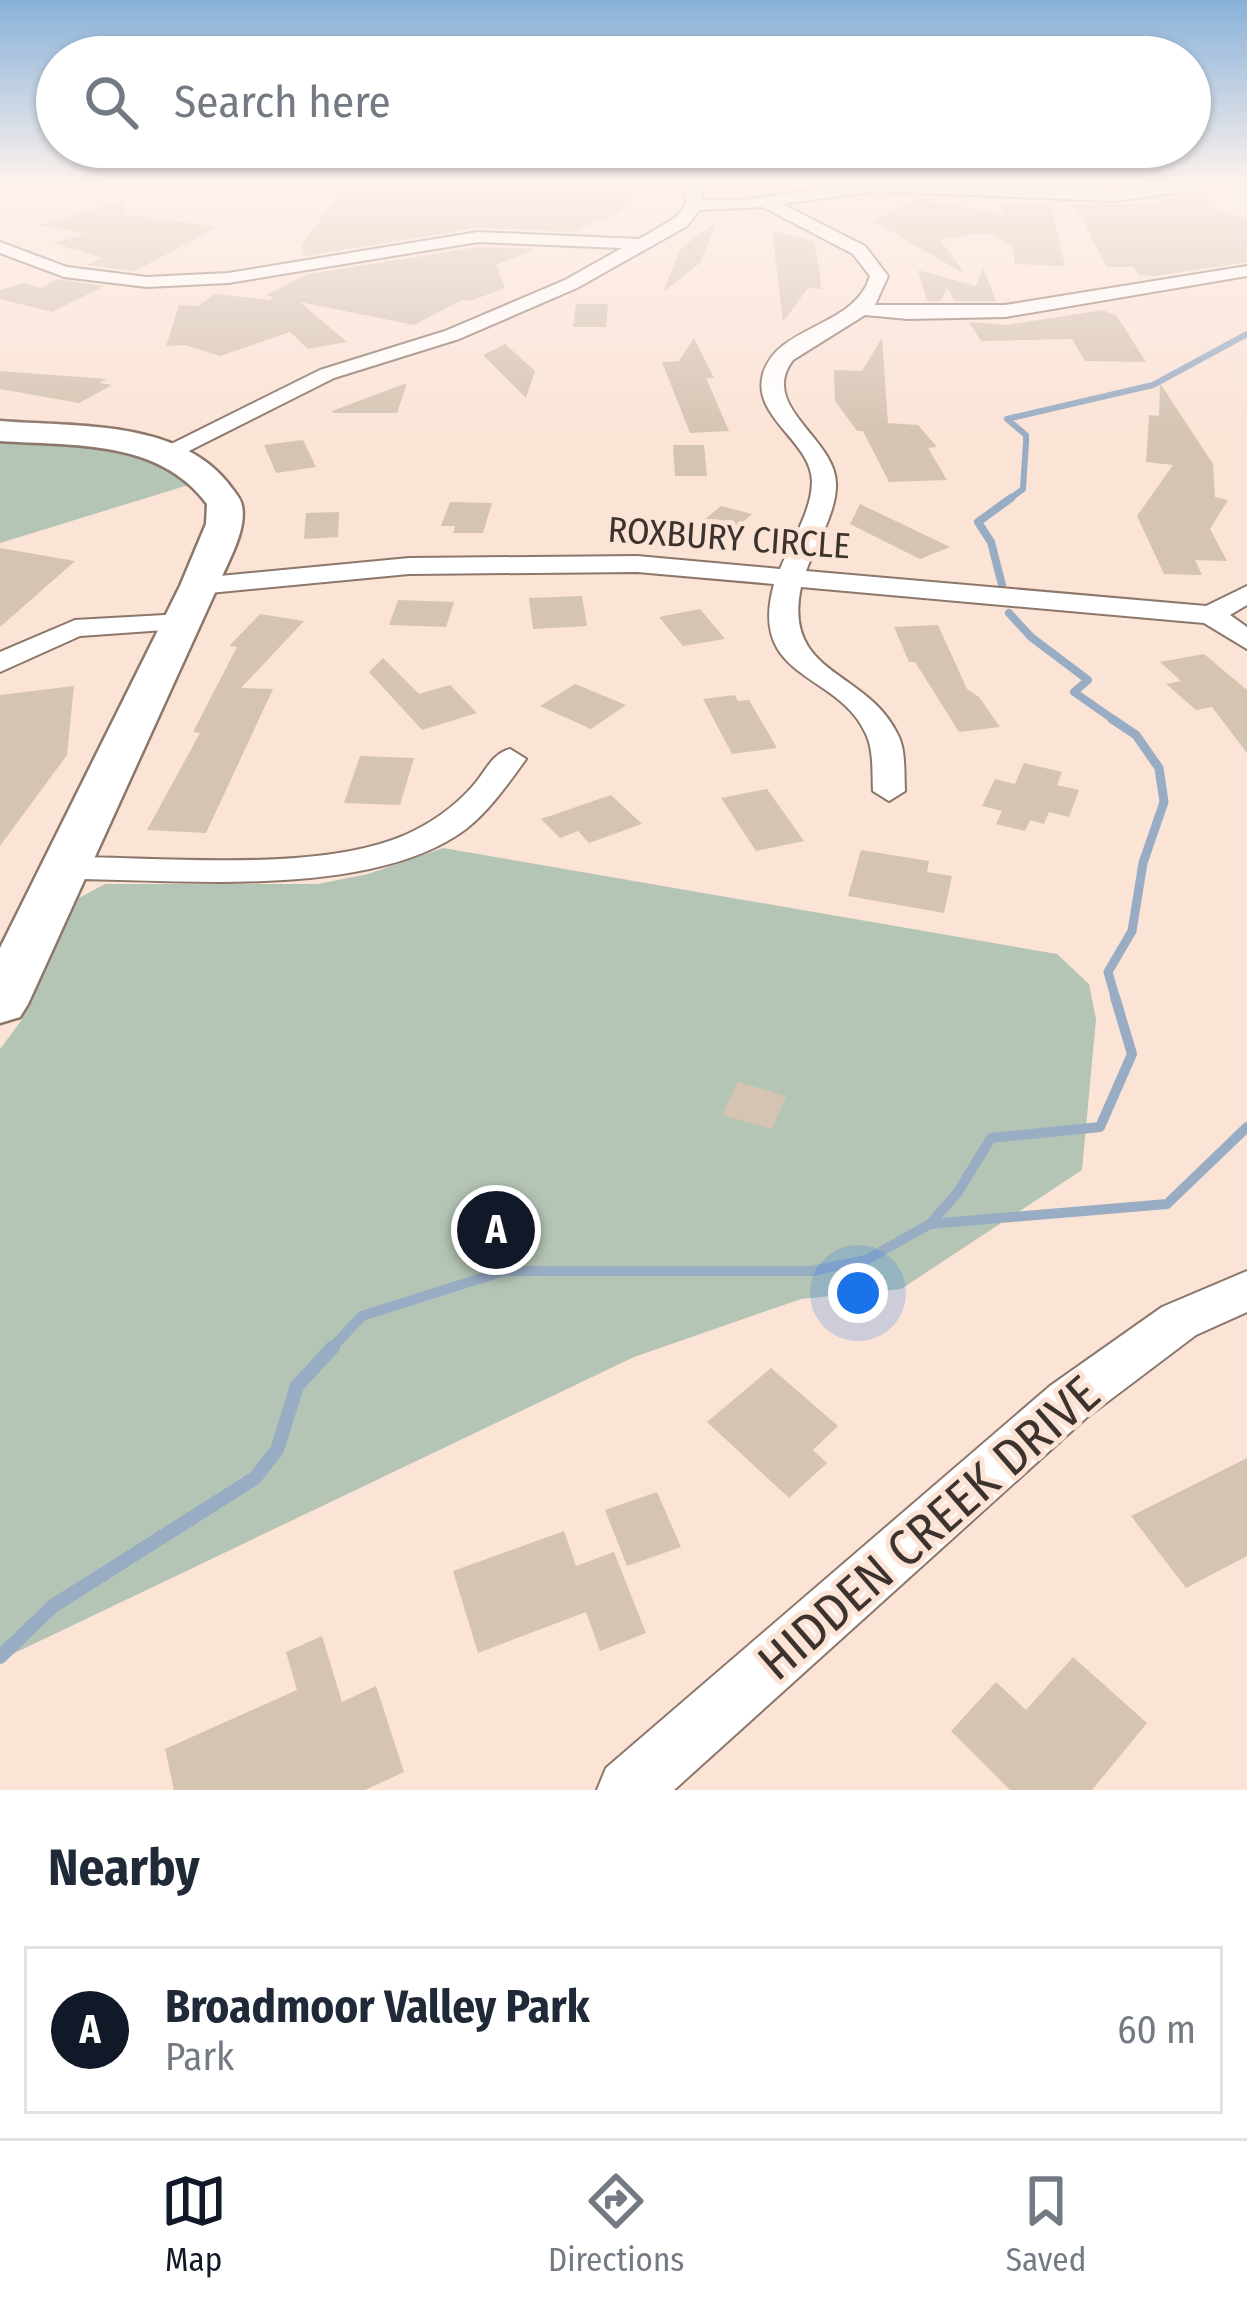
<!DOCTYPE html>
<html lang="en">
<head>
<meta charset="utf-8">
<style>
	body { margin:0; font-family:"Fira Sans Condensed",sans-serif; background:#f2f2f3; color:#1f2937 }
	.you { position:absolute; left:858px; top:1293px; width:42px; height:42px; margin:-30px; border:9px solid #fff; border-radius:50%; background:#1a73e8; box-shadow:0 0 0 18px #1a73e833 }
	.badge { display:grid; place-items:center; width:78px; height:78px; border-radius:50%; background:#111827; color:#fff; font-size:39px; font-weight:700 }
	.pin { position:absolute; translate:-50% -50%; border:6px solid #fff; box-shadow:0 3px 12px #0006 }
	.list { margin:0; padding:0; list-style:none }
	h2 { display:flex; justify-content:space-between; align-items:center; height:156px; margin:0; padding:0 48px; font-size:51px }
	h2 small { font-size:39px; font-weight:400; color:#747a83 }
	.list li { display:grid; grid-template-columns:78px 1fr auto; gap:36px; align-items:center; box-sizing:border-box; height:168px; margin:0 24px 24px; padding:0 24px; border:3px solid #e0e1e3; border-radius:0px }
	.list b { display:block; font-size:45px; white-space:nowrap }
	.list p { margin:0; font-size:39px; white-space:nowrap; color:#747a83 }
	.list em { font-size:39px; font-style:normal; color:#747a83 }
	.icon { flex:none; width:66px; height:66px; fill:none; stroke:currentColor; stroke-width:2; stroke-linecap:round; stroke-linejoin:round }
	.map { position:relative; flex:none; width:1247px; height:1790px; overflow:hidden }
	.search { position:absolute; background:#fff; box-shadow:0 3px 9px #0004; left:36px; right:36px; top:36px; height:132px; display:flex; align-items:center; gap:30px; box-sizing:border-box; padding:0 42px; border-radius:66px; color:#747a83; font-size:45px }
	.sheet { height:348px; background:#fff }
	nav { display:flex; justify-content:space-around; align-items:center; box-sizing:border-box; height:168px; border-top:3px solid #e0e1e3; background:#fff; font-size:33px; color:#747a83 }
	nav a { display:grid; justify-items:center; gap:6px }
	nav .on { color:#111827 }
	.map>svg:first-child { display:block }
	.green { fill:#b4c5b6 }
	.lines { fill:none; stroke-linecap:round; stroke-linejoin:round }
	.stream-far4 { stroke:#98acc3; stroke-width:6 }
	.stream-far3 { stroke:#98acc3; stroke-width:8 }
	.stream-far2 { stroke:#98acc3; stroke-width:9 }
	.stream-far1 { stroke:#98acc3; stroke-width:10 }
	.stream { stroke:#98acc3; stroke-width:14 }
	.building { fill:#d5c4b2 }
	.street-casing { stroke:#8c776b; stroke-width:4 }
	.secondary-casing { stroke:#8c776b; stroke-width:5 }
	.street { fill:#fff; fill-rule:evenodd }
	.secondary { fill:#fff; fill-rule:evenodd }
	.labels { text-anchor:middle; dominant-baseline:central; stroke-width:10; stroke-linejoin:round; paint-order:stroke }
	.far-street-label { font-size:36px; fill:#3c332e; stroke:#fbe3d6 }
	.near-street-label { font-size:51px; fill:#3c332e; stroke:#fbe3d6 }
</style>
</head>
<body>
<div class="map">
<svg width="1247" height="1790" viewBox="0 0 1247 1790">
	<rect width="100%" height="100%" fill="#fbe3d6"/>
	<path class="green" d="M0 437 123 450 198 482 0 543Z
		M443 848 1057 954 1089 984 1096 1019 1082 1170 901 1289 801 1299 634 1357 0 1660V1049L21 1021 79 898 105 884H318L368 874Z"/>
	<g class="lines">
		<path class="stream-far4" d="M1007 501 1023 489 1026 442V435L1007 419 1153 385 1247 334"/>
		<path class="stream-far3" d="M1002 585 991 542 978 522 1011 498
			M1009 613 1031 637 1088 680 1074 692 1117 722"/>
		<path class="stream-far2" d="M1112 719 1136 735 1159 768 1164 802 1143 863 1132 931 1108 972 1116 1000"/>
		<path class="stream-far1" d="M930 1224 958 1192 991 1138 1100 1127 1132 1054 1115 997
			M330 1350 362 1316 504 1271H812L866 1260 930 1224 1167 1204 1247 1127"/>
		<path class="stream" d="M0 1657 53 1606 255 1478 277 1450 297 1386 333 1347"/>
	</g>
	<path class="building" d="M518 184H629L627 203 619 212 573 232 477 228 304 256 302 245 343 187H395L392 191Z
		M1208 193 1209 207 1247 219V262L1155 276 1138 275 1134 267H1107L1074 204H1160L1151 201Z
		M918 199 1005 214 999 204H1051L1065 266 1015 264 1012 245 987 233 940 239 965 274 873 221Z
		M124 201 123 214 218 227 135 271 87 265 102 258 54 243 86 234 39 225Z
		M717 221 700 263 663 292 681 248Z
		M772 230 814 242 820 274 821 289 808 288 783 322Z
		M478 247 534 249 496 265 505 288 470 301 462 300 414 325 300 302 347 342 308 349 290 332 220 356 185 345 166 346 179 305 198 306 215 294 270 300 273 297 266 295 308 274Z
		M983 268 996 301H955L947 288 941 301H927L918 270 976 286Z
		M58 279 104 286 52 312 0 299V290L23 283 41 288Z
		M576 304H608L606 327H573Z
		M1103 310 1117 316 1146 362 1085 361 1072 339 981 341 969 322 1006 325Z
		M694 338 714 378H706L729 431 690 433 662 362 679 361Z
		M882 338 888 423 918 425 937 447 928 448 947 480 889 482 863 431H857L835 401 834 370 862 371Z
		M505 344 535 371 526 398 483 355Z
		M0 371 107 379 99 383 112 385 79 403 0 389Z
		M407 383 397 413H333L332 411Z
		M1160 383 1213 464 1215 497 1228 500 1210 529 1227 561 1195 560 1202 575 1164 574 1137 516 1173 465 1146 462 1149 415 1159 416Z
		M303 440 316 467 276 473 264 445Z
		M673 445H704L707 476H675Z
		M450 502 492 503 483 533H453L455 526H441Z
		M860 504 950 547 920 559 850 524Z
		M721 506 752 514 714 546 682 538Z
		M339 512 338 537 304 539 306 513Z
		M0 548 75 561 0 627Z
		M582 596 587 626 533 629 529 598Z
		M398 600 454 602 446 627 389 625Z
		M700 609 725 639 683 646 659 617Z
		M260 614 304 621 241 688 273 689 206 833 147 830 200 733 193 732 237 647 229 646Z
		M938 625 967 689 979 697 1000 727 959 732 915 662H909L894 627Z
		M1204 654 1247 690V753L1212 707 1196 710 1166 684 1181 681 1160 662Z
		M383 658 419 694 450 685 477 713 422 730 369 672Z
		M575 684 626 705 591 729 540 706Z
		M74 686 67 755 0 846V695Z
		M735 695 738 701 749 700 777 748 732 754 703 699Z
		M360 756 414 758 400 805 344 803Z
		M1024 763 1062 772 1057 785 1079 790 1069 817 1049 812 1044 824 1030 820 1025 831 996 824 1002 811 982 806 995 779 1015 784Z
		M767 789 804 841 756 851 721 798Z
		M611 795 642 824 589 843 578 831 560 838 541 819Z
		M861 850 929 861 927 872 952 876 944 913 848 896Z
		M738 1082 786 1096 772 1129 722 1115Z
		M771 1368 838 1426 813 1450 827 1463 789 1498 707 1422Z
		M1247 1458V1556L1186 1588 1131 1516Z
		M657 1492 681 1547 627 1566 605 1510Z
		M564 1531 576 1566 614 1552 646 1633 600 1651 586 1612 478 1653 453 1571Z
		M322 1636 342 1702 376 1686 404 1772 365 1790H174L165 1749 297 1690 286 1652Z
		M1073 1657 1147 1723 1092 1790H1010L951 1731 996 1682 1026 1710Z"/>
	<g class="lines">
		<defs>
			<path id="street" d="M685 184H701L702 200H745L855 184 1114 191 1242 184 1114 201 876 191 782 204 865 246 888 276 875 305H1005L1247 266V276L1005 317 908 319 865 315 793 360C758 406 835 438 836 483 837 512 816 544 806 571L1206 606 1247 586V605L1230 615 1247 627V649L1204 623 801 587C782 676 867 669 898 735 906 751 904 773 905 791L889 801 873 791C872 773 874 751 866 734 838 671 747 681 774 584L637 572 409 574 199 594 185 586 199 578 409 558 637 556 780 569C791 542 812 511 812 481 811 441 751 417 763 374 778 324 855 328 870 276L853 254 763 207 699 210 687 226 577 288 459 339 334 378 169 461 157 454 161 449 320 370 445 331 565 280 622 248 478 242 228 283 147 287 64 277 0 253V242L67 267 147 277 228 273 478 232 639 239 675 218 686 205Z
				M183 614 197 622 193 628 80 636 0 672V652L75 620Z
				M510 749 526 759C508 784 490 810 466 829 371 900 181 879 67 879L55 876 49 868 55 860 67 857C165 857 317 873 405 835 430 824 454 807 472 787 485 773 491 754 510 749Z
				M1247 1271V1312L1196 1335 1086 1418 674 1790H597L606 1768 1050 1386 1162 1307Z"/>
			<path id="secondary" d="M0 421C73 427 177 419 228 483 233 490 241 498 242 506 247 531 227 563 218 586L28 1004 20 1017 0 1023V948L180 586 206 524 207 504C159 439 73 446 0 441Z"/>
		</defs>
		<use href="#street" class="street-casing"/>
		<use href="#secondary" class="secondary-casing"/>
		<use href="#street" class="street"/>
		<use href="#secondary" class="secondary"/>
	</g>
	<linearGradient id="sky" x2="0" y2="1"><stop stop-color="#88b1d9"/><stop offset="0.42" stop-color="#fdf2ed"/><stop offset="1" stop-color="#fdf2ed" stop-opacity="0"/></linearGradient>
	<rect width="1247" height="435" fill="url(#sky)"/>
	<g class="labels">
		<g class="far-street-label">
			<text transform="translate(729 538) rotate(4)">ROXBURY CIRCLE</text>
		</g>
		<g class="near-street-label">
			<text transform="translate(929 1528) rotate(-41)">HIDDEN CREEK DRIVE</text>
		</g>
	</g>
</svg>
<div class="you"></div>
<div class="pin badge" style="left:496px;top:1230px">A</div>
<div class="search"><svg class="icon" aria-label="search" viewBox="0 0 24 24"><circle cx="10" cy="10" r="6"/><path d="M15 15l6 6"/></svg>Search here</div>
</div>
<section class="sheet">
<h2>Nearby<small></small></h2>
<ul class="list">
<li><span class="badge">A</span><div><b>Broadmoor Valley Park</b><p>Park</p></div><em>60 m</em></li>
</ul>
</section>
<nav>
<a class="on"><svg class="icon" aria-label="map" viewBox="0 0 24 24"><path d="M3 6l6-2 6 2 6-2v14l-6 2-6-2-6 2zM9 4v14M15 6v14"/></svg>Map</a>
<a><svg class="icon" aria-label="directions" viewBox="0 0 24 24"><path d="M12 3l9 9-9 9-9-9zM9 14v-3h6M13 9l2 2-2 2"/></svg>Directions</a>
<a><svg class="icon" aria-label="saved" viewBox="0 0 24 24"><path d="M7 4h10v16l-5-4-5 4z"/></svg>Saved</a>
</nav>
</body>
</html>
